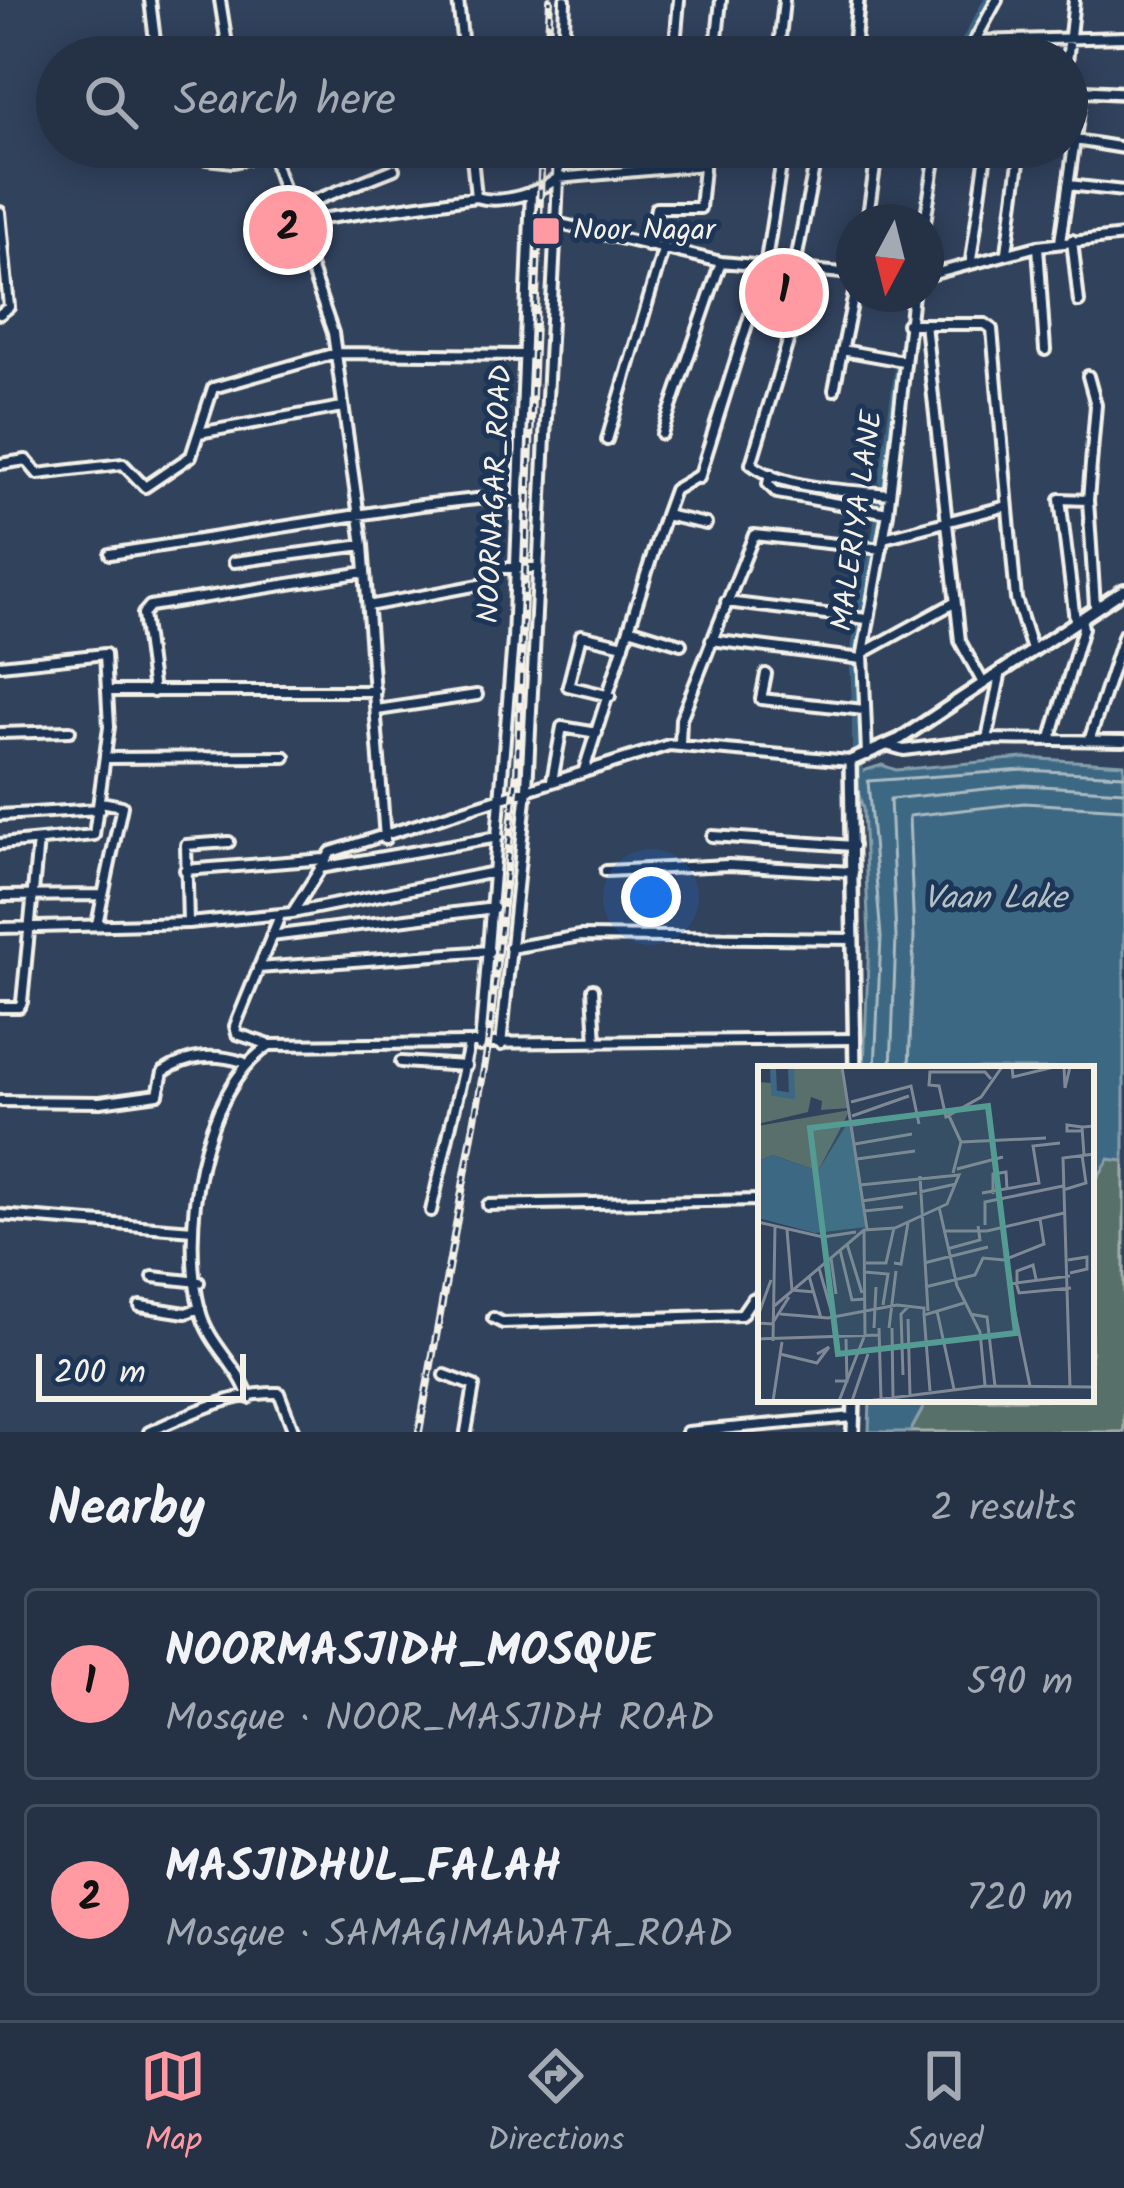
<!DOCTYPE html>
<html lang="en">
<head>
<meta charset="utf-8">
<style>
	body { margin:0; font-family:Kalam,sans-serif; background:#2d3a4d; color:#f1f3f6 }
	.compass { position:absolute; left:836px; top:204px; width:108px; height:108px; border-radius:50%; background:#253246; box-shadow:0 6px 30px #0003; rotate:187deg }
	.scale { position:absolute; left:36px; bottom:30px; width:210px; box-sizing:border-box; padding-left:12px; border:6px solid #f4f1e8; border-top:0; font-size:33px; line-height:42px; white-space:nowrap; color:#f4f1e8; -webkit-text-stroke:9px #1d3557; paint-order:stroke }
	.you { position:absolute; left:651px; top:897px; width:42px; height:42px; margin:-30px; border:9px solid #fff; border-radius:50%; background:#1a73e8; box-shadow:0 0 0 18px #1a73e833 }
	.badge { display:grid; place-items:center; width:78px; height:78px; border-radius:50%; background:#ff9aa2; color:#111; font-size:39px; font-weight:700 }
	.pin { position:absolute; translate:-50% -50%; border:6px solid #fff; box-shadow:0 3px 12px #0006 }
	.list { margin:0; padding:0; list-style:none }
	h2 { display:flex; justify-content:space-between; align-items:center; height:156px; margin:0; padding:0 48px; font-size:51px }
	h2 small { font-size:39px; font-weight:400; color:#a3aab3 }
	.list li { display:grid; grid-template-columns:78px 1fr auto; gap:36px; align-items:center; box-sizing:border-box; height:192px; margin:0 24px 24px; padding:0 24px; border:3px solid #424d5f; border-radius:12px }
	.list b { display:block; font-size:45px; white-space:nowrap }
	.list p { margin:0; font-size:39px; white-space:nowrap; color:#a3aab3 }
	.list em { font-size:39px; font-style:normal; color:#a3aab3 }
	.icon { flex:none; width:66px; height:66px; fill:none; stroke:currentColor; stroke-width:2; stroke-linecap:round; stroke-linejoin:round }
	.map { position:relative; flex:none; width:1124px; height:1432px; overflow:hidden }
	.search { position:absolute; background:#253246; box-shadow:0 6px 30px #0003; left:36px; right:36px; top:36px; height:132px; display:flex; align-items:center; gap:30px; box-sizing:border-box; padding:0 42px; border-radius:66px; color:#a3aab3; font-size:45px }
	.sheet { height:588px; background:#253246 }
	nav { display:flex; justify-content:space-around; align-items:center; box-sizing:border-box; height:168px; border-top:3px solid #424d5f; background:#253246; font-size:33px; color:#a3aab3 }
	nav a { display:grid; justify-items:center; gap:6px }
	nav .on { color:#ff9aa2 }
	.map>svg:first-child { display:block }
	.green { fill:#596f6b; stroke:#a6b0aa; stroke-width:3 }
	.water { fill:#3d6884; stroke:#869fac; stroke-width:3 }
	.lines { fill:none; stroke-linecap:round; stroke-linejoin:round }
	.shore { stroke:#abbac0; stroke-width:3 }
	.canal { stroke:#3d6884; stroke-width:8 }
	.minor-casing { stroke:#f4f1e8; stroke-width:16 }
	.tertiary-casing { stroke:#f4f1e8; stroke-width:18 }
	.minor { stroke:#1d3557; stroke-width:8 }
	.tertiary { stroke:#1d3557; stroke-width:9 }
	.rail-casing { stroke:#f4f1e8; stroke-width:8 }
	.rail { stroke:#1d3557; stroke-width:3; stroke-dasharray:9; stroke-linecap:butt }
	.poi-dot { fill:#ff9aa2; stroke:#1d3557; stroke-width:4.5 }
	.labels { text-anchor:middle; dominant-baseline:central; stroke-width:10; stroke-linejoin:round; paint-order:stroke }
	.poi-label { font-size:30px; fill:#f4f1e8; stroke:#1d3557; text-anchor:start }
	.street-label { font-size:30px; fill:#f4f1e8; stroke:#1d3557 }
	.water-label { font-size:33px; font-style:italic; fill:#b4c1c5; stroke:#1d3557 }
	.inset-river { fill:none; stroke:#3d6884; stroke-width:6 }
	.inset-road { fill:none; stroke:#7f8895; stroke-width:3 }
	.view { fill:#549b93; fill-opacity:0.15; stroke:#549b93; stroke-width:6 }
	.inset-edge { fill:none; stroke:#f4f1e8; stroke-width:6 }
</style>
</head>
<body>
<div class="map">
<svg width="1124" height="1432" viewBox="0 0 1124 1432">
	<rect width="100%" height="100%" fill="#31425d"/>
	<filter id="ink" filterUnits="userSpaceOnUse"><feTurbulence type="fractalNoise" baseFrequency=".00833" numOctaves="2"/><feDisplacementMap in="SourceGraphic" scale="24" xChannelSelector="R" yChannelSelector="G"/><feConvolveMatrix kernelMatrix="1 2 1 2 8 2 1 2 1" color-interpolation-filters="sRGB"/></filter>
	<g filter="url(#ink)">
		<path class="green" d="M1109 1159 1124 1161V1432H910L928 1399H1091V1188Z"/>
		<path class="water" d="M1023 758 1124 764V1161L1109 1159 1091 1188V1069H864L869 937 863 809 853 774 882 765 896 770Z
			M870 1399H928L910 1432H869Z"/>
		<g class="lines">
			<path class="shore" d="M875 1069 881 937 868 781 1024 770 1124 775
				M891 1069 896 937 890 799 1024 785 1124 791
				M909 1069 914 937 909 816 1024 803 1124 809"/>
			<path class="canal" d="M957 57 988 0
				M921 222 931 150
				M901 355 908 309
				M882 488 899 366
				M880 506 881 498
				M875 542 879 517
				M860 612 873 553
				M855 652 859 624
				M854 663 856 704
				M856 752V716
				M858 765 859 771"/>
			<defs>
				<path id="minor" d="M150 0 157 57
					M220 0 229 57
					M458 0 464 57
					M563 37 602 41
					M974 41 1124 37
					M563 57 565 0
					M674 57 679 0
					M715 57 721 0
					M778 57 784 0
					M966 57 997 0
					M1067 62 1074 0
					M1075 140 1124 148
					M180 147 183 156 233 162 272 153
					M269 147 333 333 363 545 385 839
					M471 147 476 197
					M704 165 558 178 556 223 721 262 854 274
					M664 166 666 147
					M1068 185 1124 191
					M293 209 394 169
					M0 212 9 307 0 314
					M299 222 476 197C501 205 538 193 558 178L559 147
					M867 222 878 147
					M925 222 937 147
					M1072 240 1079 302
					M1060 242 1082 90
					M648 246 656 208H700L706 147
					M1038 246 1045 350
					M1007 252 1021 147
					M971 260 987 147
					M794 271 818 147
					M809 272 751 464C783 490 850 490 890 494
					M926 276 1038 246 1124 236
					M907 324H985L992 329 1016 599 1032 650
					M925 324 960 641 983 683
					M842 350 903 361
					M1088 376 1096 405 1088 500 1095 606
					M834 390 854 294
					M199 433 342 407
					M662 434 721 262
					M607 440 663 250
					M0 464 26 460 38 474 123 464 145 487 191 456 213 388 336 353 528 355
					M770 474 768 484 777 493 888 513
					M699 478 765 267 784 147
					M665 515 674 490 696 477
					M884 538 1007 506
					M110 554 421 505 495 497 519 502
					M234 562 363 545
					M726 602 867 619
					M368 606 484 584 492 568H538
					M1075 620 1060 499 1088 500
					M629 628 681 644
					M711 640 862 659
					M863 653 954 603
					M0 665 105 654 109 727 94 835 0 844
					M766 674 761 699 864 710
					M107 691H375
					M153 692 143 614 150 606 365 572
					M610 696 568 686 581 635 624 645
					M377 710 477 695
					M0 733 70 731
					M1051 738 1083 628 1081 618
					M1090 738 1124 634
					M987 739 1001 671
					M680 744 681 719 754 535 882 549
					M886 745 904 750 987 739 1124 741
					M867 755 863 653 888 513 913 294
					M106 758 285 757
					M584 770 665 515 706 524
					M552 781 562 727 597 733
					M0 815 100 809
					M712 836 853 846
					M320 868 498 837
					M185 870 325 859
					M606 871 728 865 853 872
					M0 896 102 895
					M292 913 494 872
					M279 918 235 1026 237 1034 270 1045 855 1039
					M188 923 186 845 229 842
					M97 924 122 806 101 802
					M0 928 188 923 292 913 331 852 669 745 850 761
					M271 936 494 908
					M510 948 580 936 853 939
					M258 968 489 951
					M593 989 596 1043
					M0 1007H19L22 1002 38 841
					M501 1045 527 789 556 223
					M480 1046 513 640 531 192
					M401 1062 466 1066
					M0 1101 100 1102 158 1094 163 1072C189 1055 214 1053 243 1062
					M488 1205 761 1200
					M431 1211 469 1045
					M0 1215 193 1230
					M153 1277 199 1282
					M140 1306 186 1313 200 1308
					M493 1318 503 1323 741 1315 752 1299 761 1296
					M445 1375 474 1386 466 1432
					M249 1398C239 1365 209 1346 200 1310 180 1233 200 1090 270 1045
					M149 1432C186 1415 237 1391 279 1393L294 1432
					M687 1432 853 1417"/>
				<path id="tertiary" d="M853 57 858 0
					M1067 90 1124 93
					M855 1069 850 761 900 739 1124 590
					M853 1432 854 1399"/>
			</defs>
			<use href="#minor" class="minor-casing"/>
			<use href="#tertiary" class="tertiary-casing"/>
			<use href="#minor" class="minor"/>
			<use href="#tertiary" class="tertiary"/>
			<defs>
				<path id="rail" d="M547 57 550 0
					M419 1432 488 1046 517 771 542 147"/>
			</defs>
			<use href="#rail" class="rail-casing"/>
			<use href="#rail" class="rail"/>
		</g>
	</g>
	<rect class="poi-dot" x="531" y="216" width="30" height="30" rx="6"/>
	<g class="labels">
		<g class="poi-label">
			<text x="573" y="231">Noor Nagar</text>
		</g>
		<g class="street-label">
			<text transform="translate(496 494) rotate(-87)">NOORNAGAR_ROAD</text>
			<text transform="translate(858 521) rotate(-82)">MALERIYA LANE</text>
		</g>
		<g class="water-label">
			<text x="995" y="899">Vaan Lake</text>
		</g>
	</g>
	<g transform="translate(758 1066)">
		<rect width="336" height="336" fill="#31425d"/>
		<path d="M34 1H84L91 42 63 44 64 35 53 31 50 46 0 58V16L13 17 14 29 35 32ZM92 44 60 105 15 89 0 95V60Z" fill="#596f6b"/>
		<path d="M92 53 108 161 57 167 0 152V95L15 89 60 105Z" fill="#3d6884"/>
		<path class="inset-river" d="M15 1 16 27 34 30 33 1"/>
		<path class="inset-road" d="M84 1 109 163M254 1 255 11 296 1M306 1 307 22 312 1M233 13 227 6H172L171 19 181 20 188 51 223 31 244 1M93 36 153 20 161 58M94 50 151 30M191 50 203 76 195 107M95 59 156 49M324 61 309 59V65H325M203 76 288 72M97 78 154 68M326 89 324 61 336 60M99 93 157 85M199 103 245 91M162 110 170 245M305 124 328 117 324 89M162 126 198 118M224 127 281 117 275 80 302 77M235 128V108L248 106 249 123M104 135 159 127M181 141 199 220 222 266 227 319M106 145 145 141M0 156 65 171 98 166M227 159V136L305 120M29 164 34 224 56 226M106 164 107 270M185 165H229L306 147M89 178 104 227M189 183 222 174 220 160M82 184 94 234 108 233M73 192 78 228M310 194 329 191V203L312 207M108 197H128L136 162M136 197 143 198 150 157M166 197 230 181M61 202 75 251M107 206 130 208 125 239M51 210 63 252M258 216 261 227 313 222M259 216V205L275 199 278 213M167 221 217 209 225 192 246 194 286 178 282 153M15 241 106 164 137 162 189 138 201 109 102 119M179 245 196 323M22 248 70 252 139 239 166 242V249M212 248 229 251 237 320M0 250 13 214M150 253 152 329M0 257 14 258 31 231M116 262 118 221M121 262 123 333M131 262 138 205M134 262 135 332M0 273 122 269M15 275 17 161M22 288 59 297 71 281 59 288M145 309 143 248 151 240M77 315H89L88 273M272 320 251 218 312 210M312 321 305 92 336 88M172 325 166 249 206 237M15 335 24 276M81 335 106 271M94 335 110 288M109 335 227 320 336 321"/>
		<path class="view" d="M230 40 258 267 80 288 52 62Z"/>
		<rect width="336" height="336" class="inset-edge"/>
	</g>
</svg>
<svg class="compass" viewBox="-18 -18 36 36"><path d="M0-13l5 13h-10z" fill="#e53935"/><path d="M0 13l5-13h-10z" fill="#a3aab3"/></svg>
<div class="scale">200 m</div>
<div class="you"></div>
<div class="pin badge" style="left:784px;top:293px">1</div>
<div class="pin badge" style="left:288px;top:230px">2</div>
<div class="search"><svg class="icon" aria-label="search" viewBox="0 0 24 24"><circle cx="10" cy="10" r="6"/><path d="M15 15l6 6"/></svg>Search here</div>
</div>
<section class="sheet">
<h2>Nearby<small>2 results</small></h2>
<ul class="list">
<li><span class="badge">1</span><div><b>NOORMASJIDH_MOSQUE</b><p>Mosque · NOOR_MASJIDH ROAD</p></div><em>590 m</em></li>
<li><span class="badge">2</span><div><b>MASJIDHUL_FALAH</b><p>Mosque · SAMAGIMAWATA_ROAD</p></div><em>720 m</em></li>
</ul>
</section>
<nav>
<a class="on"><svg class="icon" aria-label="map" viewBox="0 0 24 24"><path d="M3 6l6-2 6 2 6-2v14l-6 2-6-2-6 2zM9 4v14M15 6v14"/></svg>Map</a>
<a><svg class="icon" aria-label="directions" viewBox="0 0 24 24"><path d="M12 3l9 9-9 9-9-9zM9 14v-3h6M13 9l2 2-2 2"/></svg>Directions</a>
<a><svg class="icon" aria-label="saved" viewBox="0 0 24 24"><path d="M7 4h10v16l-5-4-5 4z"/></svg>Saved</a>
</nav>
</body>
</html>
